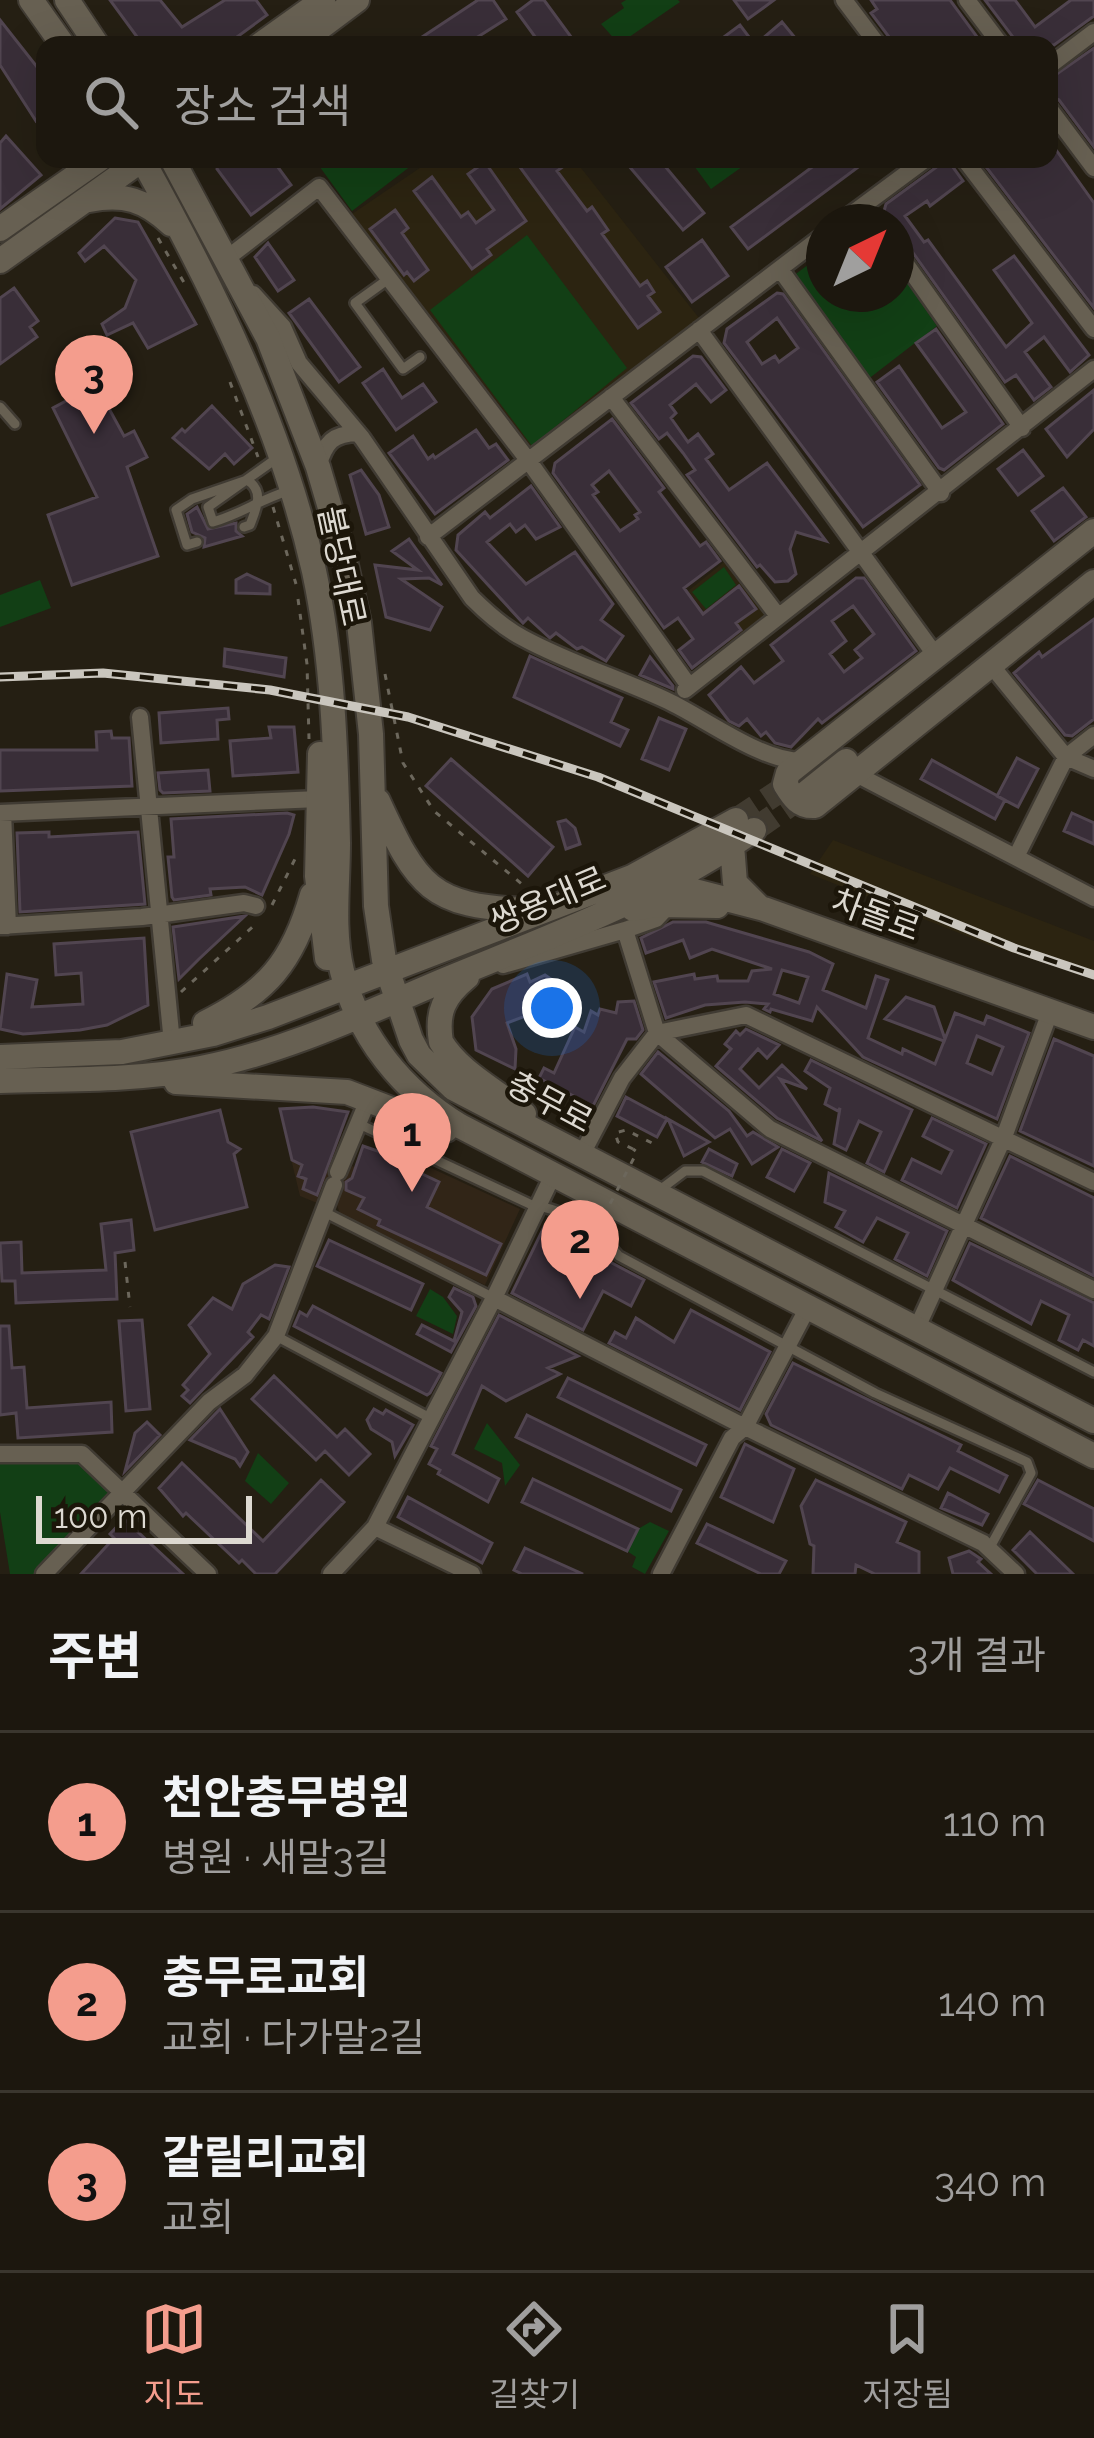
<!DOCTYPE html>
<html lang="ko">
<head>
<meta charset="utf-8">
<style>
	body { margin:0; font-family:Raleway,"Noto Sans KR",sans-serif; background:#252017; color:#f1f3f6 }
	.compass { position:absolute; left:806px; top:204px; width:108px; height:108px; border-radius:50%; background:#1c170e; box-shadow:0 12px 48px #0002; rotate:43deg }
	.scale { position:absolute; left:36px; bottom:30px; width:216px; box-sizing:border-box; padding-left:12px; border:6px solid #ddd9d1; border-top:0; font-size:33px; line-height:42px; white-space:nowrap; color:#ddd9d1; -webkit-text-stroke:9px #1c160a; paint-order:stroke }
	.you { position:absolute; left:552px; top:1008px; width:42px; height:42px; margin:-30px; border:9px solid #fff; border-radius:50%; background:#1a73e8; box-shadow:0 0 0 18px #1a73e833 }
	.badge { display:grid; place-items:center; width:78px; height:78px; border-radius:50%; background:#f49d8d; color:#111; font-size:39px; font-weight:700 }
	.pin { position:absolute; translate:-50% -99px; filter:drop-shadow(0 3px 6px #0008) }
	.pin::after { content:''; position:absolute; top:63px; width:42px; height:36px; background:inherit; clip-path:polygon(0 0,100% 0,50% 100%) }
	.list { margin:0; padding:0; list-style:none }
	h2 { display:flex; justify-content:space-between; align-items:center; height:156px; margin:0; padding:0 48px; font-size:51px }
	h2 small { font-size:39px; font-weight:400; color:#a09f9e }
	.list li { display:grid; grid-template-columns:78px 1fr auto; gap:36px; align-items:center; box-sizing:border-box; height:180px; padding:0 48px; border-top:3px solid #3a362e }
	.list b { display:block; font-size:45px; white-space:nowrap }
	.list p { margin:0; font-size:39px; white-space:nowrap; color:#a09f9e }
	.list em { font-size:39px; font-style:normal; color:#a09f9e }
	.icon { flex:none; width:66px; height:66px; fill:none; stroke:currentColor; stroke-width:2; stroke-linecap:round; stroke-linejoin:round }
	.map { position:relative; flex:none; width:1094px; height:1574px; overflow:hidden }
	.search { position:absolute; background:#1c170e; box-shadow:0 12px 48px #0002; left:36px; right:36px; top:36px; height:132px; display:flex; align-items:center; gap:30px; box-sizing:border-box; padding:0 42px; border-radius:24px; color:#a09f9e; font-size:45px }
	.sheet { height:696px; background:#1c170e }
	nav { display:flex; justify-content:space-around; align-items:center; box-sizing:border-box; height:168px; border-top:3px solid #3a362e; background:#1c170e; font-size:33px; color:#a09f9e }
	nav a { display:grid; justify-items:center; gap:6px }
	nav .on { color:#f49d8d }
	.map>svg:first-child { display:block }
	.built { fill:#2c2411 }
	.medical { fill:#312517 }
	.green { fill:#123f15 }
	.building { fill:#392e38; stroke:#514550; stroke-width:3; fill-rule:evenodd }
	.lines { fill:none; stroke-linecap:round; stroke-linejoin:round }
	.secondary-tunnel { stroke:#413b30; stroke-width:24; stroke-dasharray:24 12; stroke-linecap:butt }
	.lane-casing { stroke:#403b33; stroke-width:14 }
	.street-casing { stroke:#403b33; stroke-width:21 }
	.secondary-casing { stroke:#403b33; stroke-width:28 }
	.path { stroke:#6c675c; stroke-width:3; stroke-dasharray:6 9; stroke-linecap:butt }
	.lane { stroke:#676052; stroke-width:9 }
	.street { stroke:#676052; stroke-width:16 }
	.secondary { stroke:#676052; stroke-width:24 }
	.rail-casing { stroke:#cac6be; stroke-width:9 }
	.rail { stroke:#1c160a; stroke-width:4.5; stroke-dasharray:14; stroke-linecap:butt }
	.path-bridge { stroke:#6c675c; stroke-width:3; stroke-dasharray:6 9; stroke-linecap:butt }
	.labels { text-anchor:middle; dominant-baseline:central; stroke-width:9; stroke-linejoin:round; paint-order:stroke }
	.street-label { font-size:33px; fill:#ddd9d1; stroke:#1c160a }
</style>
</head>
<body>
<div class="map">
<svg width="1094" height="1574" viewBox="0 0 1094 1574">
	<rect width="100%" height="100%" fill="#251f13"/>
	<path class="built" d="M433 159H574L699 318 532 452 352 214Z
		M724 562 768 619 732 647 688 591Z
		M833 840 1094 941V979L992 946 810 874Z"/>
	<path class="medical" d="M313 1106 349 1112 330 1167 347 1175 352 1166 391 1183 403 1155 520 1209 485 1285 340 1214 336 1202 341 1188 324 1182 317 1203 300 1196 279 1109Z"/>
	<path class="green" d="M626 0H678L680 2 619 44 601 24 624 8 621 3Z
		M314 159H420L352 211Z
		M689 159H753L711 189Z
		M527 235 627 368 532 446 430 310Z
		M824 253V294H896V267L937 326 867 380 793 276Z
		M724 567 736 585 706 609 692 592Z
		M40 580 51 608 0 627V595Z
		M430 1289 443 1297 457 1316 453 1334 416 1316Z
		M487 1423 520 1465 505 1486 502 1463 474 1449Z
		M258 1453 289 1483 271 1504 245 1481Z
		M81 1457 112 1490 34 1574H10L0 1512V1460Z
		M650 1522 669 1531 645 1574 632 1567 636 1557 627 1551 638 1529Z"/>
	<path class="building" d="M110 0H160L182 27 225 0H256L267 15 226 45H143Z
		M478 0H493L506 19 465 45H410Z
		M533 0H544L577 45H541L517 12Z
		M734 0H774L748 19Z
		M871 0H950L983 45H895L871 13 877 9Z
		M985 0H1015L1035 27 1071 0H1094V16L1054 45H1019Z
		M0 20 45 77V114L36 121 0 65Z
		M782 22 801 45H713L740 25 755 45Z
		M1094 48V147L1059 100 1050 95 1051 78Z
		M6 136 41 175 0 209V143Z
		M1049 140 1094 203V308L980 159H1003L1006 164 1013 159H1049Z
		M220 159H272L291 185 251 215 217 169Z
		M514 159H559L564 166 557 171 587 211 592 207 608 230 602 234 640 286 647 281 654 292 648 296 660 312 638 328Z
		M623 159H659L704 213 683 230Z
		M823 159H869L748 249 731 227Z
		M485 162 526 221 487 249 491 255 472 269 414 191 432 177 461 217 468 212 476 223 494 210 468 174Z
		M942 163H950L963 181 930 206 927 201 905 216 924 242 928 240 1006 347 1032 323 994 270 1014 256 1089 355 1070 372 1044 337 1025 352 1051 387 1034 400 1016 375 1005 382 906 243 896 237V222H881L886 204Z
		M395 210 408 228 402 233 428 270 414 281 407 272 404 275 370 229Z
		M115 218 138 222 196 324 148 348 133 323 107 335 102 324 125 308 136 280 104 246 85 261 79 253Z
		M702 240 728 276 692 302 666 267Z
		M268 243 294 280 278 291 255 257Z
		M14 288 38 321 30 327 37 337 0 364V298Z
		M777 293 783 294 920 485 863 527 724 343 727 329ZM777 318 798 348 779 362 775 356 762 364 747 342Z
		M309 299 360 367 339 382 289 313Z
		M936 329 1003 424 944 470 939 468 877 382 899 366 942 428 966 412 916 343Z
		M693 356 701 357 726 390 711 402 696 384 670 405 676 413 671 418 688 442 698 434 713 454 706 459 729 490 767 463 826 541 796 532 790 549 796 574 788 581 775 582 760 565 757 567 687 475 695 470 683 453 667 433 659 439 631 403Z
		M383 369 402 398 423 384 436 402 396 430 363 383Z
		M96 385 124 436 134 431 147 457 127 467 158 556 72 585 48 515 97 497 53 408Z
		M1094 390V429L1067 457 1046 429Z
		M212 406 252 448 234 464 225 454 209 469 173 438 182 429 185 432Z
		M612 419 664 488 659 492 700 546 706 542 720 561 684 588 703 614 739 586 756 609 736 623 741 630 692 668 679 650 693 639 678 618 664 628 553 473 555 463ZM609 471 640 512 635 515 638 519 620 531 593 495 598 492 592 485Z
		M476 430 489 448 496 444 508 460 435 514 389 453 413 436 428 459 433 455 435 458Z
		M1023 450 1043 476 1018 495 998 469Z
		M361 470 379 495 389 527 366 534 350 475Z
		M531 486 560 527 536 539 525 525 516 532 510 524 487 542 526 584 575 552 613 604 601 620 623 636 606 661 582 647 577 649 556 633 550 638 528 618 523 623 456 550 458 535 485 512 490 518Z
		M1063 488 1086 517 1054 541 1032 511Z
		M197 507 208 529 236 523V531L242 536 204 547 205 538 192 532 187 514Z
		M409 539 442 585 429 578 401 579 442 607 430 630 386 617 375 565 418 570 392 551Z
		M247 574 270 585V594L236 593V580Z
		M856 578H864L916 651 822 723 818 719 791 747 775 743 766 732 761 736 747 719 739 726 729 721 709 695 741 667 754 683 783 661 771 645ZM853 606 874 634 855 650 862 658 844 672 830 654 846 641 832 621Z
		M1094 619V719L1072 736 1065 735 1014 673 1039 652 1042 657Z
		M225 649 286 658 284 677 224 666Z
		M530 656 622 698 611 722 628 730 620 746 514 697Z
		M650 657 673 686V689L640 675Z
		M228 708 229 719 217 720 218 739 161 743 159 713Z
		M659 718 686 729 669 770 642 759Z
		M269 727H294L298 772 233 776 230 741 271 738Z
		M111 731 112 738H129L132 786 0 791V750H97L96 732Z
		M1017 758 1038 769 1018 807 997 796Z
		M451 759 553 847 528 876 426 786Z
		M932 760 1005 800 995 819 921 779Z
		M208 770 210 791 163 793 160 790 158 773Z
		M287 813 294 815 289 834 262 895 245 887 210 889 211 895 174 900 172 897 168 857H174L171 819Z
		M1072 813 1094 823V844L1064 831Z
		M566 820 575 828 580 844 566 849 558 822Z
		M49 832V837L138 832 145 904 20 912 17 833Z
		M245 916 199 959 179 979 173 927Z
		M673 922H706L809 952 833 964 823 990 866 1008 876 976 888 980 868 1038 902 1054 903 1049 935 1064 944 1041 885 1019 906 997 934 1007 945 1039 955 1013 984 1024 987 1016 1029 1033 997 1119 863 1057 817 1007 812 1021 771 1009 770 1012 764 1009 768 1004 745 1002 705 1005 666 1018 654 982 694 974 695 979 717 976 718 981H748L752 971 772 969 712 949 690 958 683 940 646 953 641 938ZM782 970 808 977 799 1003 774 994ZM977 1036 1003 1047 992 1074 967 1063Z
		M144 938 148 1005 107 1025 80 1030 23 1034 0 1029 7 974 37 980 32 1007 83 1004 81 973 56 975 54 944Z
		M527 974 530 982 545 975 551 979 553 1021 537 1023 536 1012 507 1023 516 1049 515 1069 476 1050 472 1017 492 989Z
		M634 1001 643 1030 636 1039H627L593 1106 539 1078 544 1068 554 1073 575 1027 584 1032 591 1011 598 1015 600 1009 616 1013 618 1002Z
		M746 1029 779 1045 767 1058 758 1049 740 1069 759 1088 782 1065 807 1089 780 1079 822 1141 777 1118 716 1066 731 1049 725 1044 736 1031 740 1035Z
		M1054 1039 1094 1056V1166L1020 1131Z
		M658 1052 729 1111 747 1136 753 1132 778 1147 752 1164 730 1129 715 1138 641 1074Z
		M811 1060 912 1110 884 1172 867 1163 881 1132 859 1121 846 1150 834 1144 840 1108 838 1111 825 1104 830 1088 805 1071Z
		M626 1097 667 1119 657 1137 617 1116Z
		M313 1107 348 1112 317 1195 303 1189 306 1179 298 1176 302 1165 292 1160 280 1109Z
		M220 1110 228 1142 240 1149 234 1154 247 1207 155 1230 131 1132Z
		M932 1118 986 1144 957 1208 902 1180 912 1159 941 1173 952 1151 923 1136Z
		M668 1119 709 1142 684 1156Z
		M363 1146 398 1158 397 1162 439 1182 427 1207 501 1244 486 1275 378 1225 380 1220 358 1209 364 1198 346 1190V1182L352 1178Z
		M709 1149 737 1164 732 1176 702 1162Z
		M782 1149 810 1163 794 1191 767 1177Z
		M1010 1156 1094 1198V1276L981 1218Z
		M829 1173 947 1231 927 1276 895 1259 908 1233 877 1218 863 1242 836 1227 845 1211 825 1202Z
		M131 1220 134 1250 115 1253 117 1299 16 1303 15 1281H2L0 1243 21 1242 22 1273 106 1270 101 1224Z
		M544 1227 644 1280 631 1306 603 1291 583 1330 512 1293Z
		M329 1240 423 1284 411 1310 317 1266Z
		M970 1243 1094 1303V1346L1083 1340 1078 1350 1059 1340 1069 1315 1041 1301 1031 1324 953 1280Z
		M275 1265 289 1267 269 1319 261 1315 248 1332 253 1337 190 1403 182 1396 188 1390 183 1385 210 1354 189 1325 213 1298 232 1309 243 1284Z
		M454 1288 473 1297 476 1306 451 1352 417 1334 422 1325 454 1341 462 1312 449 1297Z
		M313 1306 441 1373 430 1393 427 1395 294 1326 300 1312 307 1316Z
		M691 1310 770 1352 740 1410 609 1343 615 1332 626 1338 636 1318 674 1342Z
		M499 1315 578 1356 548 1368 560 1374 506 1401 482 1386 453 1454 499 1479 488 1502 438 1474 440 1470 429 1464 437 1449 431 1446Z
		M142 1320 150 1409 126 1411 119 1321Z
		M0 1326H9L12 1368 24 1367 27 1408 111 1402 112 1432 18 1438 16 1413 0 1415Z
		M793 1363 961 1445 958 1451 1007 1476 999 1492 950 1468 938 1489 909 1475 902 1489 771 1425 766 1414Z
		M274 1376 337 1437 345 1429 370 1454 349 1475 325 1451 316 1460 252 1399Z
		M568 1378 706 1445 696 1465 558 1397Z
		M220 1409 248 1452 240 1466 235 1459 190 1440Z
		M374 1409 383 1414 386 1410 413 1425 395 1456 392 1442 371 1429 367 1420Z
		M527 1415 681 1490 671 1511 516 1437Z
		M147 1422 160 1435 125 1471 135 1433Z
		M745 1444 794 1469 773 1522 721 1497Z
		M182 1463 263 1541 321 1480 344 1502 275 1574H256L242 1560 239 1563 186 1513 183 1516 159 1488Z
		M533 1479 638 1529 627 1551 522 1502Z
		M816 1480 906 1522 897 1542 919 1552V1574H875L856 1565 855 1574H813L814 1546 810 1544 801 1506Z
		M1038 1480 1094 1509V1541L1024 1504Z
		M948 1493 988 1514 982 1525 941 1508Z
		M408 1497 492 1543 482 1563 398 1517Z
		M124 1519 183 1574H81L114 1538 110 1534Z
		M707 1524 786 1561 779 1574H761L697 1543Z
		M1030 1532 1073 1574H1037L1013 1550Z
		M525 1548 583 1574H522L514 1570Z
		M969 1551 981 1559 978 1562 991 1574H953L949 1558Z"/>
	<g class="lines">
		<path class="secondary-tunnel" d="M736 820 793 782
			M754 830 801 797"/>
		<defs>
			<path id="lane" d="M387 280 355 303 403 369 420 357
				M0 407 15 424
				M280 456 208 507 213 522C241 514 259 500 288 491
				M197 542 187 545 176 510 192 499 247 480C265 491 256 509 250 525L244 527
				M357 1123 534 1206C564 1208 601 1233 619 1256L875 1393 1027 1462 1031 1473 989 1549
				M657 1192 685 1171H703L1094 1372
				M324 1212 494 1298
				M276 1336 430 1418"/>
			<path id="street" d="M844 0 878 45
				M967 0 1001 45
				M1049 66 1094 32
				M1049 108 1094 168
				M964 159 1094 329
				M841 222 926 159
				M896 250 1022 428
				M226 259 319 187 528 460 689 686
				M780 269 941 493
				M253 294 283 327 299 363 362 438 472 598C487 613 504 628 523 638 569 663 621 679 668 701 706 719 762 762 803 761
				M699 330 936 656
				M611 397 778 616
				M318 466C326 442 332 434 358 433
				M428 537 824 235
				M991 665 1066 757 1094 769
				M685 690 1094 369
				M140 717 172 1043
				M856 774 1094 898
				M0 813 319 799
				M3 813 8 926
				M1016 857 1066 757 1094 735
				M0 926 142 917 244 903 256 906
				M625 930 657 1033 770 1129 1094 1290
				M503 965 625 930 656 919 669 905
				M581 1156 622 1078 657 1033 746 1015 1094 1182
				M338 1172 368 1100
				M494 1298 745 1427 983 1543 1016 1574
				M916 1330 1004 1137 1050 1012
				M0 1454H82L208 1574
				M375 1527 472 1574
				M44 1574 209 1402 245 1375 276 1336 334 1185
				M331 1574 375 1527 494 1298 553 1175
				M661 1574 732 1438 745 1427 808 1307"/>
			<path id="secondary" d="M31 0 63 45
				M67 0 97 45
				M260 45 323 0
				M297 45 357 0
				M142 159C214 289 281 425 314 571 333 659 336 753 338 843 338 884 332 931 342 971 359 1038 403 1091 460 1126L1094 1456
				M172 159 268 338 318 467 343 552 359 623 371 734 376 906 384 960 411 1040 419 1055 453 1088 1094 1421
				M89 200C124 193 145 200 171 224
				M0 229 100 159
				M0 261 143 159
				M1094 531 788 773 785 784C793 797 799 807 815 806L1094 582
				M320 754 317 876 327 958
				M801 797 846 761
				M378 801C417 886 430 907 528 910
				M732 845 735 883 757 905
				M664 883 764 909 1094 1027
				M633 909 657 905 717 906
				M467 977C444 996 436 1012 441 1042 461 1074 495 1089 524 1114
				M205 1023C267 992 293 962 312 895
				M0 1057 122 1052 213 1034 268 1017 632 877 736 820
				M0 1081C67 1079 135 1081 201 1068 284 1052 364 1014 442 981 548 937 660 897 754 830
				M176 1082 347 1092 446 1130"/>
		</defs>
		<use href="#lane" class="lane-casing"/>
		<use href="#street" class="street-casing"/>
		<use href="#secondary" class="secondary-casing"/>
		<path class="path" d="M158 238 186 286
			M230 382 258 457
			M273 507 296 584
			M298 599 307 664 309 739
			M385 674 403 763 434 811 529 890H542
			M272 905 297 855
			M181 992 258 922
			M633 1149 618 1142 615 1133 626 1130 652 1143
			M125 1262 130 1307"/>
		<use href="#lane" class="lane"/>
		<use href="#street" class="street"/>
		<use href="#secondary" class="secondary"/>
		<defs>
			<path id="rail" d="M0 677 103 673 270 690 408 717 598 777 1014 948 1094 975"/>
		</defs>
		<use href="#rail" class="rail-casing"/>
		<use href="#rail" class="rail"/>
		<path class="path-bridge" d="M608 1242 571 1223 569 1217 577 1214 599 1225 637 1152 633 1149"/>
	</g>
	<g class="labels">
		<g class="street-label">
			<text transform="translate(342 566) rotate(78)">불당대로</text>
			<text transform="translate(548 900) rotate(-23)">쌍용대로</text>
			<text transform="translate(876 915) rotate(20)">차돌로</text>
			<text transform="translate(550 1102) rotate(28)">충무로</text>
		</g>
	</g>
</svg>
<svg class="compass" viewBox="-18 -18 36 36"><path d="M0-13l5 13h-10z" fill="#e53935"/><path d="M0 13l5-13h-10z" fill="#a09f9e"/></svg>
<div class="scale">100 m</div>
<div class="you"></div>
<div class="pin badge" style="left:412px;top:1192px">1</div>
<div class="pin badge" style="left:580px;top:1299px">2</div>
<div class="pin badge" style="left:94px;top:434px">3</div>
<div class="search"><svg class="icon" aria-label="search" viewBox="0 0 24 24"><circle cx="10" cy="10" r="6"/><path d="M15 15l6 6"/></svg>장소 검색</div>
</div>
<section class="sheet">
<h2>주변<small>3개 결과</small></h2>
<ul class="list">
<li><span class="badge">1</span><div><b>천안충무병원</b><p>병원 · 새말3길</p></div><em>110 m</em></li>
<li><span class="badge">2</span><div><b>충무로교회</b><p>교회 · 다가말2길</p></div><em>140 m</em></li>
<li><span class="badge">3</span><div><b>갈릴리교회</b><p>교회</p></div><em>340 m</em></li>
</ul>
</section>
<nav>
<a class="on"><svg class="icon" aria-label="map" viewBox="0 0 24 24"><path d="M3 6l6-2 6 2 6-2v14l-6 2-6-2-6 2zM9 4v14M15 6v14"/></svg>지도</a>
<a><svg class="icon" aria-label="directions" viewBox="0 0 24 24"><path d="M12 3l9 9-9 9-9-9zM9 14v-3h6M13 9l2 2-2 2"/></svg>길찾기</a>
<a><svg class="icon" aria-label="saved" viewBox="0 0 24 24"><path d="M7 4h10v16l-5-4-5 4z"/></svg>저장됨</a>
</nav>
</body>
</html>
